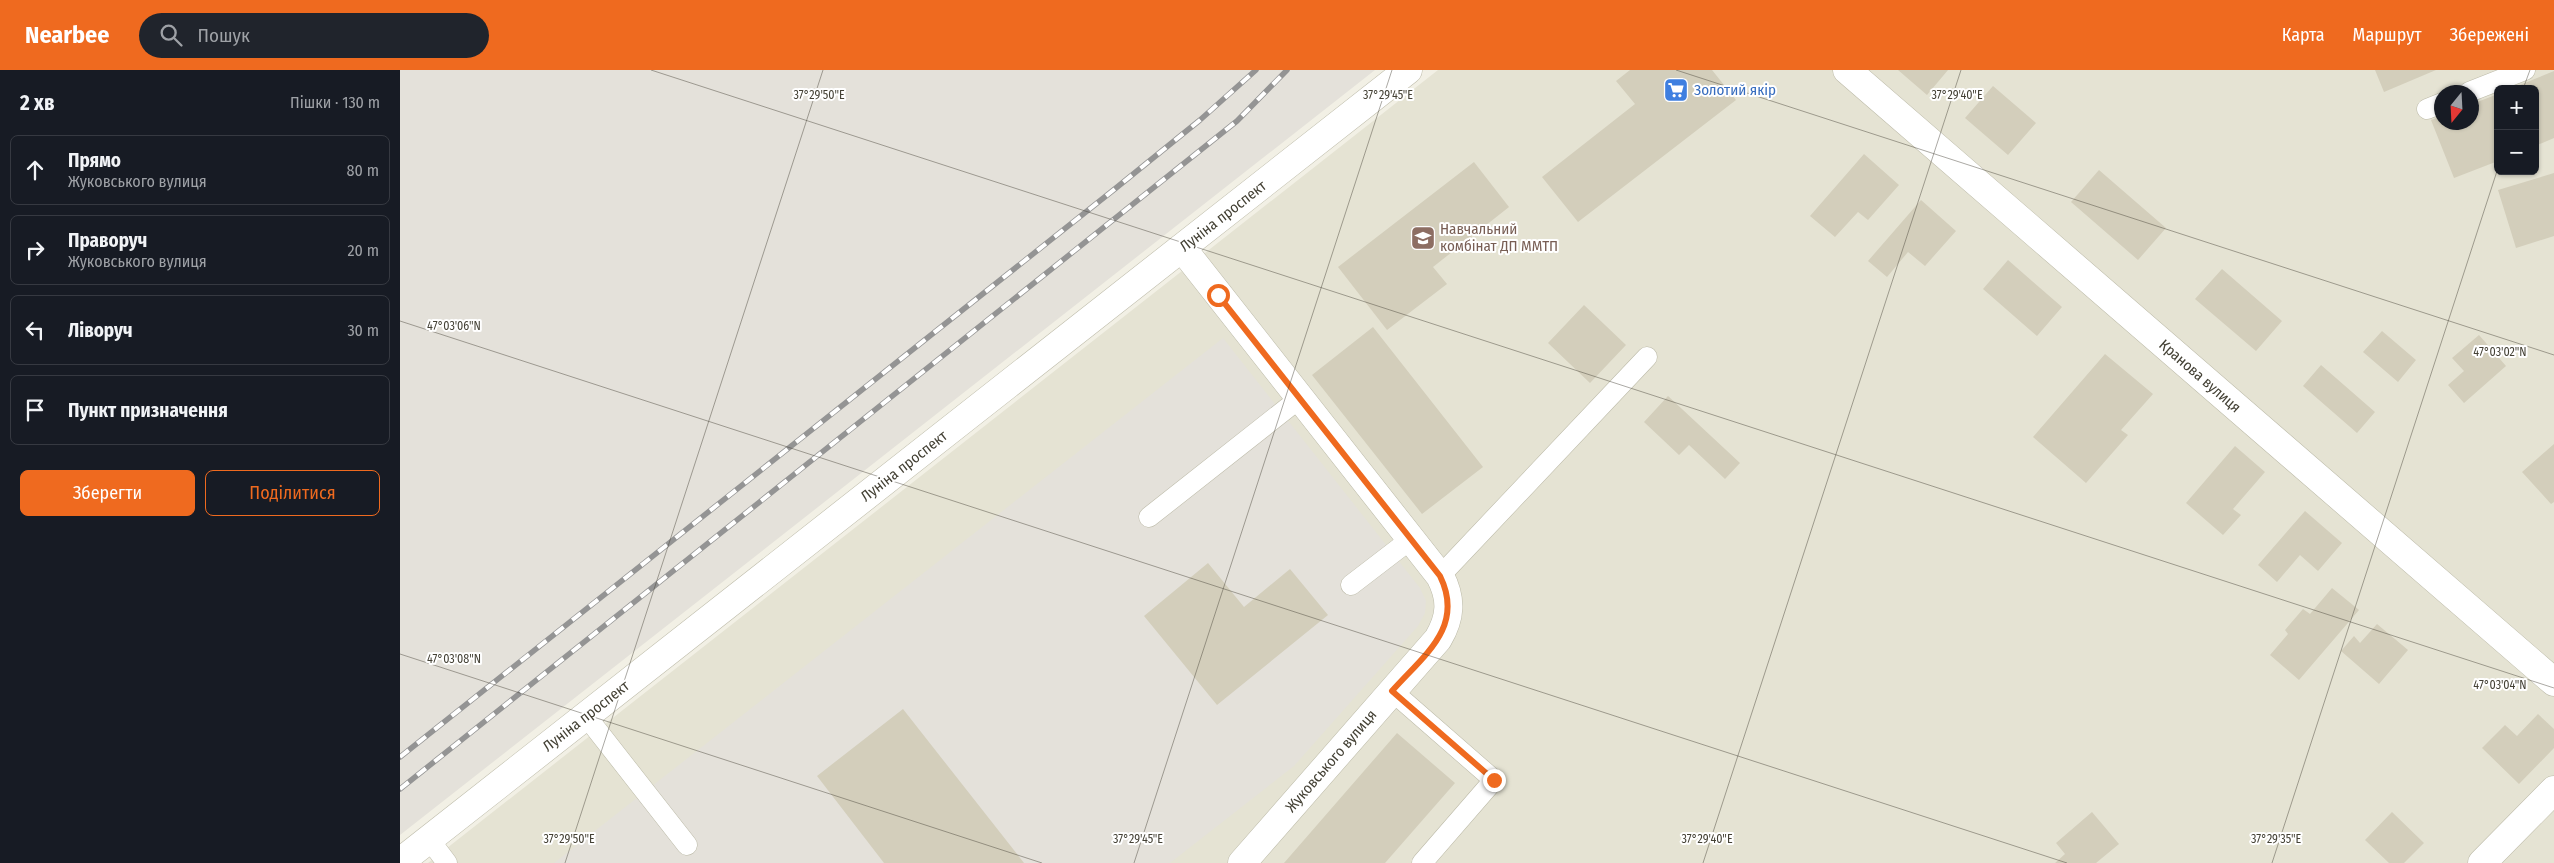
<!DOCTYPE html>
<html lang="uk">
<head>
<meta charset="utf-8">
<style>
	body { margin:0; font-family:"Fira Sans Condensed",sans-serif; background:#20242c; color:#f1f3f6 }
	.controls { position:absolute; right:15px; top:15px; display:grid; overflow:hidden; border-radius:8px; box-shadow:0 1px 4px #0004 }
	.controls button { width:45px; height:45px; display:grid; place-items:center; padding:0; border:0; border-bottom:1px solid #363941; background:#171b24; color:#f1f3f6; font:25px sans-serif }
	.compass { position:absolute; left:2034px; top:15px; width:45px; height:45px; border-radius:50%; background:#171b24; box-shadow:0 1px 4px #0004; rotate:198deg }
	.stop { position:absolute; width:15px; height:15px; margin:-11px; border:4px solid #ef6a1f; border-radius:50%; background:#fff }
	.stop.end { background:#ef6a1f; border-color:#fff; box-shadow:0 1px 5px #0008 }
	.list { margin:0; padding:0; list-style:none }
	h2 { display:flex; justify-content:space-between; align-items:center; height:65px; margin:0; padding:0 20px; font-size:21px }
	h2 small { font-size:16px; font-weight:400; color:#9ea1a6 }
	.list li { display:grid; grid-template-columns:32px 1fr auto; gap:15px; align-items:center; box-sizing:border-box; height:70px; margin:0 10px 10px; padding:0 10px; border:1px solid #363941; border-radius:8px }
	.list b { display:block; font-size:19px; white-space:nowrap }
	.list p { margin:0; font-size:16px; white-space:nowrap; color:#9ea1a6 }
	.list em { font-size:16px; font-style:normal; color:#9ea1a6 }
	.actions { display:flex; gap:10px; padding:15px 20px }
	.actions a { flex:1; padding:11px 0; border:1px solid #ef6a1f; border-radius:8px; text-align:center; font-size:18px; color:#ef6a1f }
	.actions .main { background:#ef6a1f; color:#fff }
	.icon { flex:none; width:28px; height:28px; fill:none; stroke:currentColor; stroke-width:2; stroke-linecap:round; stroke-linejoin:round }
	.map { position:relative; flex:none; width:2154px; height:793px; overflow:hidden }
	header { display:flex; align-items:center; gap:30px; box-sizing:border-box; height:70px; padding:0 25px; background:#ef6a1f; color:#fff }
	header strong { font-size:24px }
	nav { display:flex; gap:28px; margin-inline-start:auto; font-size:18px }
	.search { width:350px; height:45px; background:#20242c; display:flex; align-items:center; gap:12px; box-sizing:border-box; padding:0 18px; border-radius:28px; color:#9ea1a6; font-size:19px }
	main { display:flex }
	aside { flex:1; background:#171b24 }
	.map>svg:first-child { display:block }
	.residential { fill:#e5e3d3; fill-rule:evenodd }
	.industrial { fill:#e4e1da }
	.building { fill:#d3cebb }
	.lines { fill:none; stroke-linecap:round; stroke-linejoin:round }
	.service-casing { stroke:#bcbaa8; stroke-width:21 }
	.minor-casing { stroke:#bcbaa8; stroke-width:29 }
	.tertiary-casing { stroke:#bcbaa8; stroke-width:29 }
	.service { stroke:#fff; stroke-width:20 }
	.minor { stroke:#fff; stroke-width:28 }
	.tertiary { stroke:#fff; stroke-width:28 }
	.rail-casing { stroke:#949494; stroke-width:5.5 }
	.rail { stroke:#fff; stroke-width:4; stroke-dasharray:11; stroke-linecap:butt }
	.route { stroke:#ef6a1f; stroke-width:6 }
	.ticks { fill:none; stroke:#444135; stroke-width:1; stroke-opacity:0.45 }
	.labels { text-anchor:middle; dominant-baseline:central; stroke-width:4; stroke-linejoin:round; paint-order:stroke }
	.shop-label { font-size:15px; fill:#366cbe; stroke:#fff; text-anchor:start }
	.street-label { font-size:15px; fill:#444135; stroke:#fff }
	.education-label { font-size:15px; fill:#785e54; stroke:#fff; text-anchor:start }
	.ticks-label { font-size:12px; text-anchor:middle; fill:#444135; stroke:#fff; stroke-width:4; stroke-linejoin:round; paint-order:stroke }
</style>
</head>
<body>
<header>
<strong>Nearbee</strong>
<div class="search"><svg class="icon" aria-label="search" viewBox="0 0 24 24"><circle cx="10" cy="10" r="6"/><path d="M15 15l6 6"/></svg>Пошук</div>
<nav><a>Карта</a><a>Маршрут</a><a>Збережені</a></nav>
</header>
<main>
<aside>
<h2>2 хв<small>Пішки · 130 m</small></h2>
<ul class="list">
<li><svg class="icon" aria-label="ahead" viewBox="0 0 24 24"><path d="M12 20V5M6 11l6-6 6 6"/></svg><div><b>Прямо</b><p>Жуковського вулиця</p></div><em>80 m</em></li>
<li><svg class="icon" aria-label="right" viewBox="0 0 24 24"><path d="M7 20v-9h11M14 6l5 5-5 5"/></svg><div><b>Праворуч</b><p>Жуковського вулиця</p></div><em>20 m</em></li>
<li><svg class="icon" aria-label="left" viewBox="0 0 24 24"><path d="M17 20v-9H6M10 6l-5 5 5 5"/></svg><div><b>Ліворуч</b></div><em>30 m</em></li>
<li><svg class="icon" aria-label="arrive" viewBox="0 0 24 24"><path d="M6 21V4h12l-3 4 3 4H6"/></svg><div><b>Пункт призначення</b></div></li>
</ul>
<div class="actions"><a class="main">Зберегти</a><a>Поділитися</a></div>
</aside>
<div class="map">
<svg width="2154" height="793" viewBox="0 0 2154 793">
	<rect width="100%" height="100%" fill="#f2f0e5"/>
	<path class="residential" d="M1038 0H2154V793H28ZM2098 19H2135V101H2098ZM2042 22H2072V52H2042Z"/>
	<path class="industrial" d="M0 0H975L0 765Z
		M823 268 1020 518 1026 531 1025 543 1018 556 894 696 770 793H154Z"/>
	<path class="building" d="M1230 0H1312L1336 30 1178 152 1142 107 1235 34 1216 11Z
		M1498 0H1548L1527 25Z
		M1975 0H2036L1984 22Z
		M2154 1V68L2135 76V19H2110Z
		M1593 16 1636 53 1608 85 1565 48Z
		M2098 24V91L2054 108 2031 50 2042 46V52H2072V34Z
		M1464 84 1499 115 1468 150 1458 142 1435 167 1410 146Z
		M1074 92 1109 137 1033 197 1047 214 987 260 938 197Z
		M1699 100 1766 158 1738 190 1671 132Z
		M2154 103V166L2116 178 2098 120Z
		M1521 130 1556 161 1525 196 1508 182 1487 207 1468 191Z
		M1608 190 1662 237 1637 266 1583 219Z
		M1822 199 1882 251 1856 281 1795 229Z
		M1184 235 1226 275 1190 313 1148 273Z
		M973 257 1083 397 1022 444 912 305Z
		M1982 261 2016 290 1998 312 1963 282Z
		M2079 265 2106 296 2064 333 2048 315 2064 301 2052 288Z
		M1705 284 1753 324 1721 360 1728 365 1686 413 1633 367Z
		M1921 295 1975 342 1957 363 1903 316Z
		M1268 326 1340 393 1325 409 1289 375 1279 385 1244 352Z
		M2154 374V432L2151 434 2122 402Z
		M1835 376 1865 402 1833 439 1841 445 1823 465 1786 433Z
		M1905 441 1942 473 1918 501 1900 485 1877 512 1858 495Z
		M808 493 844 537 890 499 928 545 817 635 744 546Z
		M1932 518 1959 540 1899 610 1870 585 1888 564 1885 560 1903 539 1910 544Z
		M1977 554 2008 580 1979 614 1941 581 1954 566 1960 573Z
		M503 639 624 793H484L417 706Z
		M2138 644 2154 659V678L2119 714 2082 678 2105 655 2117 666Z
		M997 663 1055 713 985 793H884Z
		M1692 742 1719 774 1696 793H1655L1665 784 1656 773Z
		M1992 742 2024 773 2004 793H1989L1965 770Z"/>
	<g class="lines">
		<defs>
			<path id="service" d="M2069 22 2125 0
				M2027 39 2042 33
				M749 447 900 328
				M1040 506 1247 287
				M951 515 1011 469
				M992 621 1094 710 1022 793
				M186 646 287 775
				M29 769 47 793"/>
			<path id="minor" d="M1447 0 2154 612
				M782 178 1040 506C1052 529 1051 547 1038 569L842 793
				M2082 793 2154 720"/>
			<path id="tertiary" d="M0 792 1008 0"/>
		</defs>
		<use href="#service" class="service-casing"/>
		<use href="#minor" class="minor-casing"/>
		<use href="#tertiary" class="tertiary-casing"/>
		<use href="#service" class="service"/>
		<use href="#minor" class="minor"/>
		<use href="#tertiary" class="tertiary"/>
		<defs>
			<path id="rail" d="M0 687 716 118 800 50 856 0
				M0 719 837 51 887 0"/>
		</defs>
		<use href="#rail" class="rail-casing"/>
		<use href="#rail" class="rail"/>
	</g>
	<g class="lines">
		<path class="route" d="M818 225 1040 506C1065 557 1024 585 992 621L1094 710"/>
	</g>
	<path class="ticks" d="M251 0 2154 618M1276 0 2154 285M2123 19 2130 0M0 251 1667 793M0 584 642 793M165 793 423 0M734 793 992 0M1303 793 1561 0M1872 793 2098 98"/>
	<defs>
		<symbol id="supermarket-square" viewBox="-11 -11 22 22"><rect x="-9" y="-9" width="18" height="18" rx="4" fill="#3f7fe0" stroke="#fff"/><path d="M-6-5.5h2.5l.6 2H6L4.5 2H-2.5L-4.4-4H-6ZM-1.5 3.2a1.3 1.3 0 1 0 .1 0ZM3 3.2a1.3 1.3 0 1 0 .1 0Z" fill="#fff"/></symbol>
		<symbol id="university-square" viewBox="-11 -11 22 22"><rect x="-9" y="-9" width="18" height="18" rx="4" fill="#8d6e63" stroke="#fff"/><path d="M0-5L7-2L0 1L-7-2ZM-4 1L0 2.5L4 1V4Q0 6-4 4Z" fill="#fff"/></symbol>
	</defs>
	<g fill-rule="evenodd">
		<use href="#supermarket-square" x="1262" y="6" width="28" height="28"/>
		<use href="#university-square" x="1009" y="154" width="28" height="28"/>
	</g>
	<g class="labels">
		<g class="shop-label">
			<text x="1294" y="20">Золотий якір</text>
		</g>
		<g class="street-label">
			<text transform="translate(823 146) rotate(-38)">Луніна проспект</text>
			<text transform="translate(1800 306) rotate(41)">Кранова вулиця</text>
			<text transform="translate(504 396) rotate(-38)">Луніна проспект</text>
			<text transform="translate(186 646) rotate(-38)">Луніна проспект</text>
			<text transform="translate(931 691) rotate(-49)">Жуковського вулиця</text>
		</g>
		<g class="education-label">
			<text x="1040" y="159">Навчальний<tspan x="1040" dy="17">комбінат ДП ММТП</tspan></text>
		</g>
	</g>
	<g class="ticks-label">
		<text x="419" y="29">37°29'50"E</text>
		<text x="988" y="29">37°29'45"E</text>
		<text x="1557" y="29">37°29'40"E</text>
		<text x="54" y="260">47°03'06"N</text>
		<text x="2100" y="286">47°03'02"N</text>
		<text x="54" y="593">47°03'08"N</text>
		<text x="2100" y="619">47°03'04"N</text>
		<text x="169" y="773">37°29'50"E</text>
		<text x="738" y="773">37°29'45"E</text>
		<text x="1307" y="773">37°29'40"E</text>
		<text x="1876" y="773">37°29'35"E</text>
	</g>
</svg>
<div class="controls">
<button>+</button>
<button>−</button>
</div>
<svg class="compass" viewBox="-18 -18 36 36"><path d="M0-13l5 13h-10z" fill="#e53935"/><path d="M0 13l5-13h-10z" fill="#9ea1a6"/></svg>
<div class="stop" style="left:818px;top:225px"></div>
<div class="stop end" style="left:1094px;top:710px"></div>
</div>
</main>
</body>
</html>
